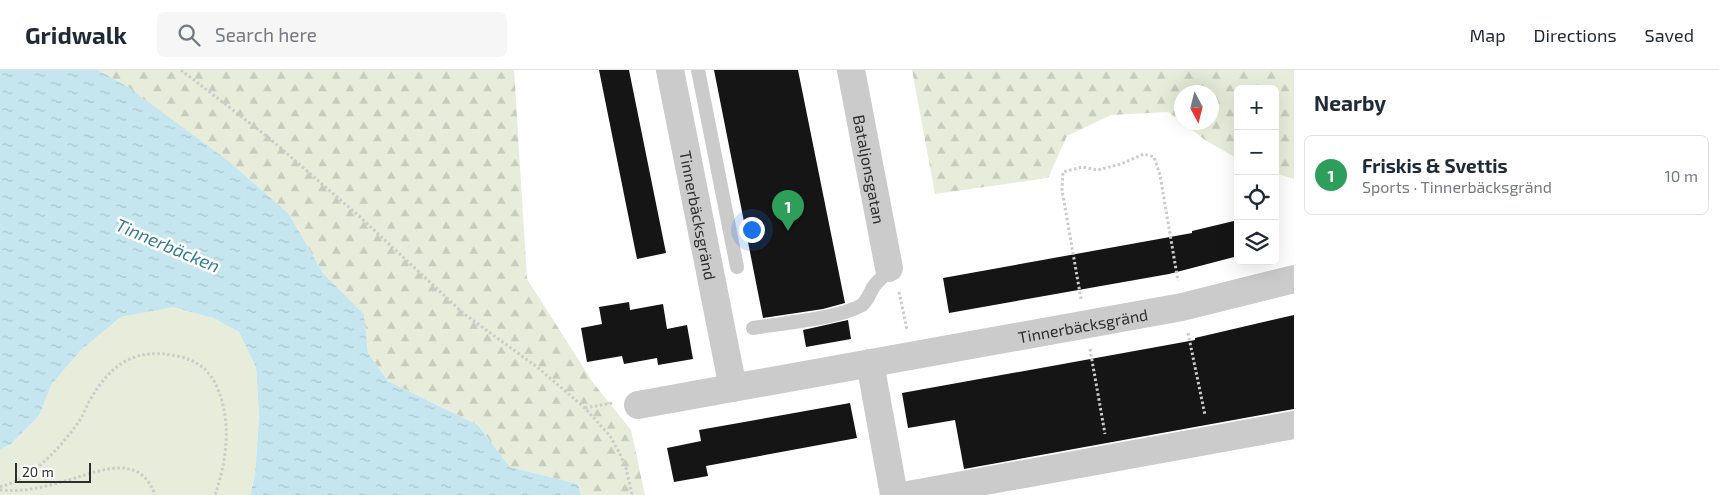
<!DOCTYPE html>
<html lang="en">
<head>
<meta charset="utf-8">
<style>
	body { margin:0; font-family:"Exo 2",sans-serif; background:#f6f6f7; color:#1f2937 }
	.controls { position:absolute; right:15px; top:15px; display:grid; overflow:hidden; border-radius:8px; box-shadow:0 5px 20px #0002 }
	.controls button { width:45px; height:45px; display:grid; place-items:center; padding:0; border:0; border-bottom:1px solid #e0e1e3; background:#fff; color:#1f2937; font:25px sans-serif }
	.compass { position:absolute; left:1174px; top:15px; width:45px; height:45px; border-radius:50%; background:#fff; box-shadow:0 5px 20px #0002; rotate:173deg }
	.scale { position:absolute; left:15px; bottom:12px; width:76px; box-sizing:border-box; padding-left:5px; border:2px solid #2e2e2e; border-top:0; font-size:14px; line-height:18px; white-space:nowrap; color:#2e2e2e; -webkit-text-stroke:4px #fff; paint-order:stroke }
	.you { position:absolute; left:751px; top:159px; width:18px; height:18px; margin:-12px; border:4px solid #fff; border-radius:50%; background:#1a73e8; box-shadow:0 0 0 8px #1a73e833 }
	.badge { display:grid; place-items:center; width:32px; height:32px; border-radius:50%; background:#db2777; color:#fff; font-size:16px; font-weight:700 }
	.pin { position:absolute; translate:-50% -41px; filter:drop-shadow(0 1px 2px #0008) }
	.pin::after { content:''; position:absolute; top:26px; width:18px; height:15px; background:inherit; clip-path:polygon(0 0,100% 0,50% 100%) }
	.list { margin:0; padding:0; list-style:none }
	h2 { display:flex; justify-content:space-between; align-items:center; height:65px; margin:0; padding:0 20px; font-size:21px }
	h2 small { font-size:16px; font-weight:400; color:#747a83 }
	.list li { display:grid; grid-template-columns:32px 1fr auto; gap:15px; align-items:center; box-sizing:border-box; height:80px; margin:0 10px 10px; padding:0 10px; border:1px solid #e0e1e3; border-radius:8px }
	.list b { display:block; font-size:19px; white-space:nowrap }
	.list p { margin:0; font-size:16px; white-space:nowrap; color:#747a83 }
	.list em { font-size:16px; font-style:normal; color:#747a83 }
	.icon { flex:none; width:28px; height:28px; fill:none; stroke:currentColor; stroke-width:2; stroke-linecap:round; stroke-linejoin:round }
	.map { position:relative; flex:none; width:1294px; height:425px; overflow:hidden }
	header { display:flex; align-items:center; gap:30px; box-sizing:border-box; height:70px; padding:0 25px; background:#fff; border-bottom:1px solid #e0e1e3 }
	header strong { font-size:24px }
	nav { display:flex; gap:28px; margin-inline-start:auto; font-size:18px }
	.search { width:350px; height:45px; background:#f6f6f7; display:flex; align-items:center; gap:12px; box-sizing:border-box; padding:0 18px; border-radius:8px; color:#747a83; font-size:19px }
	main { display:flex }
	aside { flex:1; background:#fff }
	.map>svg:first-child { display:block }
	.green { fill:#e8eddb }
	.forest { fill:url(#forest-firs) }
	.water { fill:url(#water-ripples) }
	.building { fill:#151515 }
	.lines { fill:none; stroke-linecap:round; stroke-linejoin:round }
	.path { stroke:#cbcbcb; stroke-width:3; stroke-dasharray:2.5 2.5; stroke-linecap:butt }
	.service { stroke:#cbcbcb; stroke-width:14 }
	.minor { stroke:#cbcbcb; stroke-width:28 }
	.labels { text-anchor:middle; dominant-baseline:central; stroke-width:5; stroke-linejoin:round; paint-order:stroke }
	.street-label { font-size:16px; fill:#2e2e2e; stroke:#fff }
	.water-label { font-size:18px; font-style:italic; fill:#337c91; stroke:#fff }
</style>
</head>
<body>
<header>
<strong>Gridwalk</strong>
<div class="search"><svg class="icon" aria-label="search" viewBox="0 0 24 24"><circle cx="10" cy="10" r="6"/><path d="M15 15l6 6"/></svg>Search here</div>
<nav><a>Map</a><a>Directions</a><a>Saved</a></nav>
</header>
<main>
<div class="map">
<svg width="1294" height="425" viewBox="0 0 1294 425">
	<defs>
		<pattern id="forest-firs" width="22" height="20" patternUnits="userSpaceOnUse" patternTransform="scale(1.25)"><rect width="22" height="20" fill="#e8eddb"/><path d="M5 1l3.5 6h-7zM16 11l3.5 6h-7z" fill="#c7ccbc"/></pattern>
		<pattern id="water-ripples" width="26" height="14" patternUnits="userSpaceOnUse" patternTransform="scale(1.25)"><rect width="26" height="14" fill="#c5e6ef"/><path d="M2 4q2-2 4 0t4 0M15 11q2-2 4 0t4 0" fill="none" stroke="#aac6cd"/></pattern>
	</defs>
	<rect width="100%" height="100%" fill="#fff"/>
	<path class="green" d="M173 236 213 248 239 262 256 298 259 344 255 405 250 425H0V380L11 374 39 346 52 314 80 281 121 247Z"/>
	<path class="forest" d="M98 0H514L527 209 594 314 631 360 645 425H581L578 414 510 397 478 355 388 311 368 283 364 244 323 203 289 144 128 17Z
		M912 0H1294V109L1275 103V19H1238V89L1205 70 1182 52H1212V22H1182V52L1168 42 1111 45 1067 66 1048 108 935 124Z"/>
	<path class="water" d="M0 0H98L128 17 227 90 289 144 323 203 364 244 368 283 388 311 478 355 510 397 578 414 581 425H250L255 405 259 344 256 298 239 262 213 248 173 237 121 247 80 281 52 314 39 346 11 374 0 380Z"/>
	<path class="building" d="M599 0H629L666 183 637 189Z
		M714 0H798L845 233 823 239 763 248Z
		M1238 150V186L1169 204 949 243 943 208 1192 163V161Z
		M629 232 630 240 663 234 667 259 687 255 693 289 658 295 657 288 624 294 622 286 587 292 581 258 602 254 599 237Z
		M1294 245V339L964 399 955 350 908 358 902 323 1195 270V268Z
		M848 250 851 269 806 277 803 260Z
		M850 333 857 368 706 396 708 406 674 412 667 378 701 371 699 360Z"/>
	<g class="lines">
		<path class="path" d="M181 0 269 68 360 147 463 243 537 297 585 338 610 366 619 382 626 398 632 425
			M899 222 907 260
			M1081 229 1062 120 1063 102 1082 97 1098 100 1121 94 1144 84 1154 87 1160 105 1178 211
			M1188 263 1205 345
			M1090 279 1105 364
			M585 338 612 333
			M0 417C33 408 58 380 78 353 83 346 86 337 90 330 111 294 135 277 177 286 196 290 209 299 217 317 232 352 227 390 215 425
			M0 420C21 422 41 418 61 412 94 404 139 379 155 425"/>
		<path class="service" d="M698 0 737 197
			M753 258C782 253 838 249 862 235 868 230 870 222 874 216 879 209 884 208 889 198"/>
		<g class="minor">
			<path id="s1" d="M670 0 733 318"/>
			<path id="s2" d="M851 0 889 198"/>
			<path d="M870 293 894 425"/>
			<path id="s3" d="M638 335 1182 237 1294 209"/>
			<path d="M908 425 1294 355"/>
		</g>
	</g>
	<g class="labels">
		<g class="street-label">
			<text stroke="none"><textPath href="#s2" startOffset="101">Bataljonsgatan</textPath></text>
			<text stroke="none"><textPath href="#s1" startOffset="148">Tinnerbäcksgränd</textPath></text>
			<text stroke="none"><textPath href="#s3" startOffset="452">Tinnerbäcksgränd</textPath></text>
		</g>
		<g class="water-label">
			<text transform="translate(168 175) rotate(23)">Tinnerbäcken</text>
		</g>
	</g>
</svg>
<div class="controls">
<button>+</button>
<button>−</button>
<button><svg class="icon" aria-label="locate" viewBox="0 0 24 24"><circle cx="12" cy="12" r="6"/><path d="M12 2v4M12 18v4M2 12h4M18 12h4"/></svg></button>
<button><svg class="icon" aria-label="layers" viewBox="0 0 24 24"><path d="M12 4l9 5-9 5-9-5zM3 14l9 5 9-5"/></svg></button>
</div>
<svg class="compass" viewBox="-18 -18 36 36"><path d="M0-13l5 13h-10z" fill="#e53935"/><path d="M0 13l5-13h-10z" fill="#747a83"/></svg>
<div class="scale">20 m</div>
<div class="you"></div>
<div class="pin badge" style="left:788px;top:161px;background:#2e9e5b">1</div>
</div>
<aside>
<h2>Nearby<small></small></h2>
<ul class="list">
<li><span class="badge" style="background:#2e9e5b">1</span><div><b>Friskis &amp; Svettis</b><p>Sports · Tinnerbäcksgränd</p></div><em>10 m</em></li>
</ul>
</aside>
</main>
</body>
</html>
